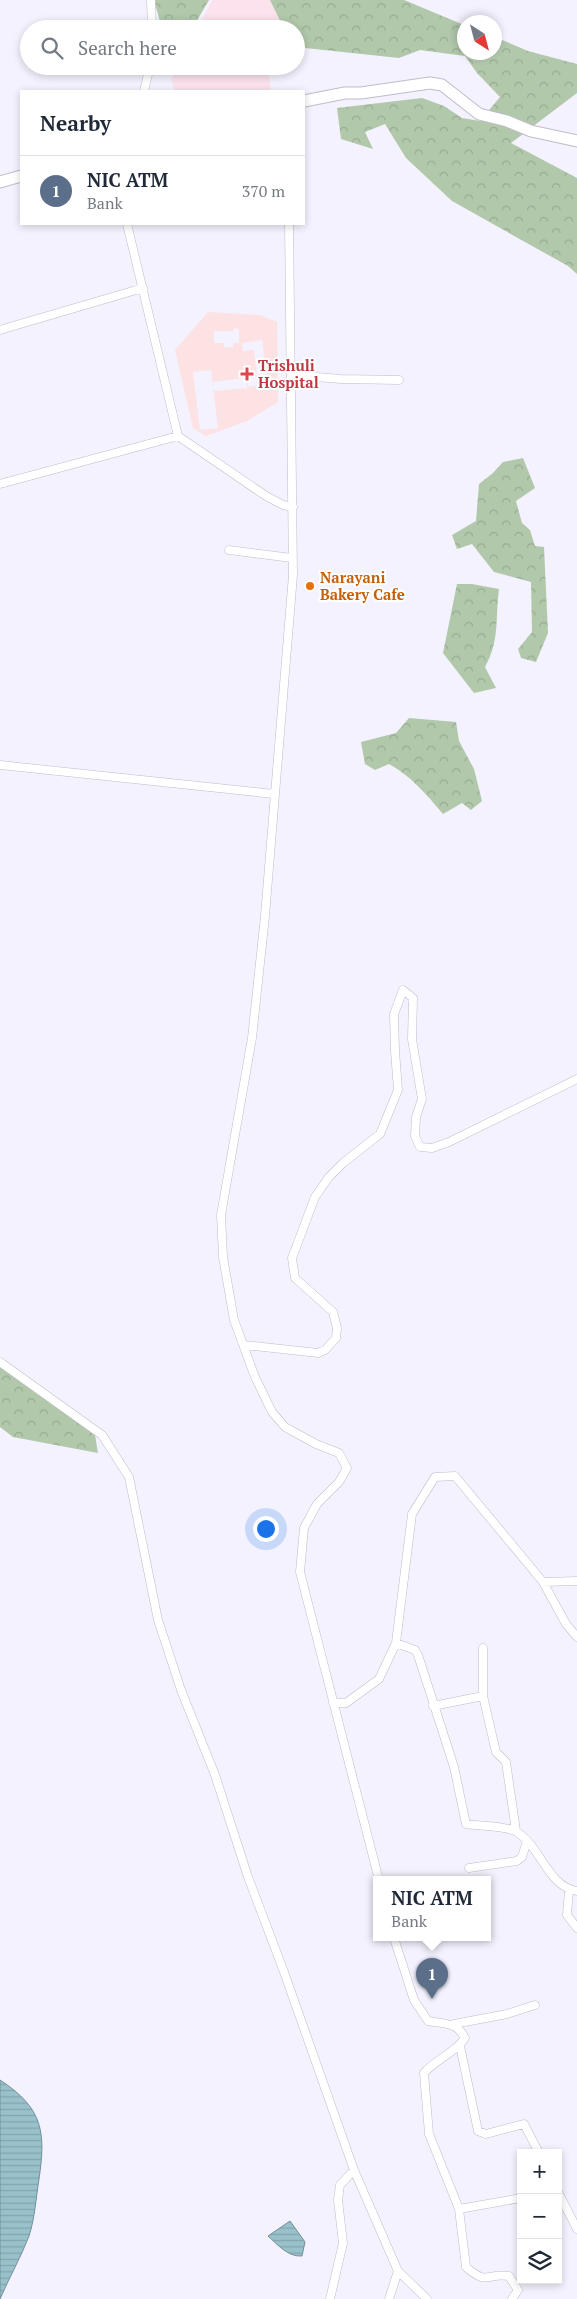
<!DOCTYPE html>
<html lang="en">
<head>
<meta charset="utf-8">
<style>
	body { margin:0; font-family:"PT Serif",serif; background:#f6f6f7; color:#1f2937 }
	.controls { position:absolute; right:15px; bottom:15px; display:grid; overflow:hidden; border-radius:0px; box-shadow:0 2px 8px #0003 }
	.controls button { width:45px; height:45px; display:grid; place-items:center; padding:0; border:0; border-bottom:1px solid #e0e1e3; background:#fff; color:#1f2937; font:25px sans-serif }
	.compass { position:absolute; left:457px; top:15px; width:45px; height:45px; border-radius:50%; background:#fff; box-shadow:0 2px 8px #0003; rotate:144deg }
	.you { position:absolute; left:265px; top:1528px; width:18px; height:18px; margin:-12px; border:4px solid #fff; border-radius:50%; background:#1a73e8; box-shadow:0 0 0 8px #1a73e833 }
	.badge { display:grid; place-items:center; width:32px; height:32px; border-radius:50%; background:#785a2e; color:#fff; font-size:16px; font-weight:700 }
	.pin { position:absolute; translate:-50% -41px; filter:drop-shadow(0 1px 2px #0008) }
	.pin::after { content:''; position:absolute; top:26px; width:18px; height:15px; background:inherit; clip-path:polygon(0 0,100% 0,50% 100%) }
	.popup { position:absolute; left:373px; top:1876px; width:118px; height:65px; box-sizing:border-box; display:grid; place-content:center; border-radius:0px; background:#fff; filter:drop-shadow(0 1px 4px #0005); font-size:16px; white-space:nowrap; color:#747a83 }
	.popup b { font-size:19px; color:#1f2937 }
	.popup::after { content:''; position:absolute; left:50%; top:100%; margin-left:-10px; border:10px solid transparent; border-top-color:#fff }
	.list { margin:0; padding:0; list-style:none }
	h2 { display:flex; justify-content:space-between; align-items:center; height:65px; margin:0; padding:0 20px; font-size:21px }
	h2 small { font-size:16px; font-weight:400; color:#747a83 }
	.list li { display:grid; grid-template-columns:32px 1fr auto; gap:15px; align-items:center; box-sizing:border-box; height:70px; padding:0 20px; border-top:1px solid #e0e1e3 }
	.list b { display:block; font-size:19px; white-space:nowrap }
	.list p { margin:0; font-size:16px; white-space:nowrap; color:#747a83 }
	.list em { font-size:16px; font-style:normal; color:#747a83 }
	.icon { flex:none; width:28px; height:28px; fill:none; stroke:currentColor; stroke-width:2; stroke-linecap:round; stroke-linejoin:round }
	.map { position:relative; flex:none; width:577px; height:2299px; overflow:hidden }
	.search { position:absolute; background:#fff; box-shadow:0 2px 8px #0003; left:20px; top:20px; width:285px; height:55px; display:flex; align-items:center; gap:12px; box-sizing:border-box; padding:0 18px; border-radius:28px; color:#747a83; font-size:19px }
	.panel { position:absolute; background:#fff; box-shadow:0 2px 8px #0003; left:20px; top:90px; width:285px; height:135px; border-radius:0px }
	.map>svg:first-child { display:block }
	.education { fill:#fbe2ec }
	.medical { fill:#fde2e4; fill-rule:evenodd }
	.forest { fill:url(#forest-crowns) }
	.water { fill:url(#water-rules); stroke:#739098 }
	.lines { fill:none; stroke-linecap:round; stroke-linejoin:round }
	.street-casing { stroke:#bebdc8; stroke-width:9 }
	.secondary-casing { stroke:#bebdc8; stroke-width:13 }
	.street { stroke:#fff; stroke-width:8 }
	.secondary { stroke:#fff; stroke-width:11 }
	.health-dot { fill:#e0444e; stroke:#fff; stroke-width:2 }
	.food-dot { fill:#e8710a; stroke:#fff; stroke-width:2 }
	.labels { text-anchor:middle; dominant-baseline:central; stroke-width:4; stroke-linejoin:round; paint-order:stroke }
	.health-label { font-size:15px; font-weight:bold; fill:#be3a42; stroke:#fff; text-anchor:start }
	.food-label { font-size:15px; font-weight:bold; fill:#c56008; stroke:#fff; text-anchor:start }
</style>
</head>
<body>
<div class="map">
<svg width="577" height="2299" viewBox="0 0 577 2299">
	<defs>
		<pattern id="forest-crowns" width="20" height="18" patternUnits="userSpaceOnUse" patternTransform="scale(1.25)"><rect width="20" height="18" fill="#b1c8ab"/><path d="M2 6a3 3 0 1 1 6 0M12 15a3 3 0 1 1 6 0" fill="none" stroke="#98ab93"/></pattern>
		<pattern id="water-rules" width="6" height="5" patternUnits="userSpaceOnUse" patternTransform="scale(1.25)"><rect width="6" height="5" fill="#98c1cb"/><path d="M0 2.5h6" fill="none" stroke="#83a5ae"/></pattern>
	</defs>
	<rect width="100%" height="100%" fill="#f3f2fe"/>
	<path class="education" d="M212 0H270L284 29H198Z
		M179 66H281L269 75 271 91H175L171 79Z"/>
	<path class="medical" d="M208 312 260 315 277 322 278 402 247 421 206 436 193 428 175 350ZM234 328 239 329V343H233V347H224V343H214V331H233ZM262 340 268 384 248 387 247 378 257 377 254 350 243 351 242 343ZM211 370 218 428 200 430 193 372ZM246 378 247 388 214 391 213 382Z"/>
	<path class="forest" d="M154 0H209L192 29H162Z
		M270 0H404L464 25V52H494L495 37 528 51 577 64V93L511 143 577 178V274L568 266 452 201 406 158 385 124 365 132 373 149 341 139 337 108 422 98 444 106 462 118 480 121 500 97 477 73 465 56 420 50 399 58 296 47V29H284Z
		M523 458 535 488 516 501 522 523 530 530 535 546 544 547 548 633 536 662 521 658 518 649 532 632 531 582 494 572 472 544 457 549 452 535 476 521 479 484 493 473 503 462Z
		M457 584H472L499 589C495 619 500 640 485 667L496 688 474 693 443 653Z
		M409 718 456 722 459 741 474 769 482 801 471 810 462 803 443 814C427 795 411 776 389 764L375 770 365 764 361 742 396 733Z
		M0 1363 94 1429 98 1453 13 1437 0 1427Z"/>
	<path class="water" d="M0 2080C43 2108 46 2132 39 2179 36 2197 35 2218 29 2236 21 2257 9 2278 0 2299Z
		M290 2221 305 2242 302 2256C288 2257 278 2245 268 2236Z"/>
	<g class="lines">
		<defs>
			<path id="street" d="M151 0 152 29
				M144 91 150 66
				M127 224 178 436 266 496 283 505 293 507
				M289 224 293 575 265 916 252 1038 221 1215 223 1257 234 1320 255 1377 272 1412 285 1427 316 1444 339 1453 347 1468 339 1482 317 1504 304 1528 300 1572 379 1880
				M0 330 143 288
				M292 375 341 379 399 380
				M0 484 178 436
				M229 550 292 558
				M0 765 274 794
				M244 1345 318 1353 325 1350 336 1338 337 1328 333 1312 295 1278 292 1258 315 1197 329 1177 343 1163 380 1134 398 1090 395 1051 394 1014 403 990 413 998 412 1039 422 1099 416 1117 415 1136 420 1147 432 1148 449 1142 577 1079
				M0 1362 102 1435 129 1477 158 1620 181 1690 215 1775 248 1877 284 1972 354 2170 398 2271 389 2299
				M543 1582 577 1581
				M396 1643 415 1650 418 1655 454 1767 466 1824C478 1826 508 1826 517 1832 541 1847 548 1887 577 1891
				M483 1648V1696
				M333 1703H346L379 1679 396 1643 412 1514 435 1477 455 1476 543 1582 566 1624 577 1637
				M433 1706 483 1696 496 1752 506 1762 516 1831
				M469 1868 517 1861 522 1857 527 1841
				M569 1890 567 1915 577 1928
				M394 1938 414 2000 428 2021C444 2024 457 2022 465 2038 455 2053 436 2059 424 2073L429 2134 459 2209 466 2267C489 2287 487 2272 509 2276L518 2290 512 2299
				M454 2024 507 2014 535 2005
				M460 2046 478 2131 486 2134 524 2124 539 2153
				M558 2192 577 2229
				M459 2209 521 2198
				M398 2271 427 2299
				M330 2299 343 2243 338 2200 340 2185 354 2170"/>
			<path id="secondary" d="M304 101 345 93H361L430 83 442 85 479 114 507 121 531 131 577 141
				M0 182 21 176"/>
		</defs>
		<use href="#street" class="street-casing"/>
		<use href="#secondary" class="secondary-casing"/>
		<use href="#street" class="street"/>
		<use href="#secondary" class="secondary"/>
	</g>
	<path class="health-dot" d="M244.5 366.5h5v5h5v5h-5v5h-5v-5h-5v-5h5z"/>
	<circle class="food-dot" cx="310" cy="586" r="5"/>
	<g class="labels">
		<g class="health-label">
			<text x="258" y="365">Trishuli<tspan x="258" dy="17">Hospital</tspan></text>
		</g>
		<g class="food-label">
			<text x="320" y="577">Narayani<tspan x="320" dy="17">Bakery Cafe</tspan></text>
		</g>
	</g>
</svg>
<div class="controls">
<button>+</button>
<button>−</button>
<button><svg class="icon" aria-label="layers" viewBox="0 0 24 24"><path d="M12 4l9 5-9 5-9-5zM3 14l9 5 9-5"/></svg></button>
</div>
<svg class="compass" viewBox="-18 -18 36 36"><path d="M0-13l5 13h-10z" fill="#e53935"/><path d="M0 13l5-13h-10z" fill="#747a83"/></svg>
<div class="you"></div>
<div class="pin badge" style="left:432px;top:1999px;background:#5c6f8a">1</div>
<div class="popup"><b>NIC ATM</b>Bank</div>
<div class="search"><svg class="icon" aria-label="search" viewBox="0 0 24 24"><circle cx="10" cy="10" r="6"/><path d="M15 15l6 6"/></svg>Search here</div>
<section class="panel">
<h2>Nearby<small></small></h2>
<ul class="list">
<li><span class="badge" style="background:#5c6f8a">1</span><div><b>NIC ATM</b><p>Bank</p></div><em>370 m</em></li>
</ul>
</section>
</div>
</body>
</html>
